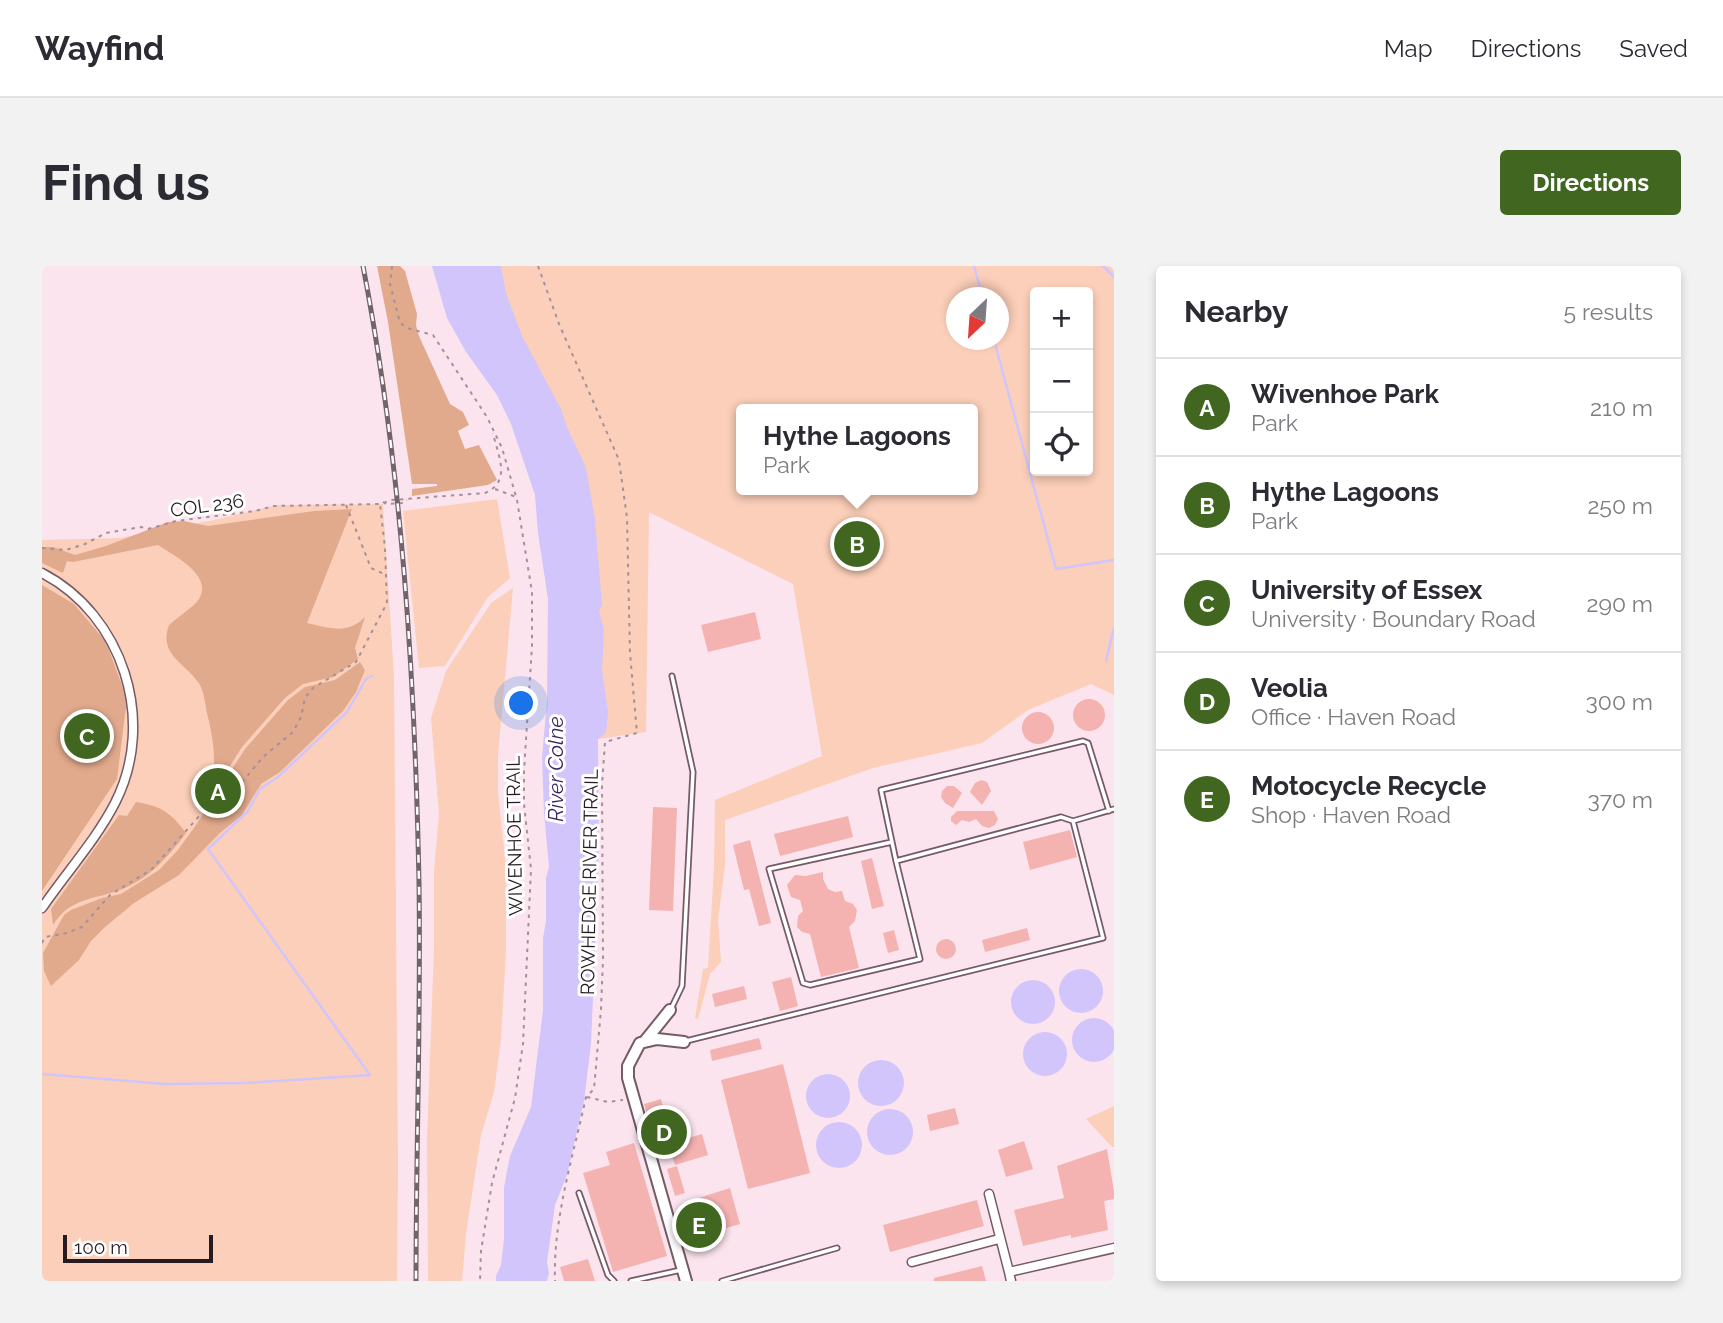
<!DOCTYPE html>
<html lang="en">
<head>
<meta charset="utf-8">
<style>
	body { margin:0; font-family:Raleway,sans-serif; background:#f2f2f3; color:#2b2b33 }
	.controls { position:absolute; right:21px; top:21px; display:grid; overflow:hidden; border-radius:7px; box-shadow:0 4px 10px #0003 }
	.controls button { width:63px; height:63px; display:grid; place-items:center; padding:0; border:0; border-bottom:2px solid #e1e1e2; background:#fff; color:#2b2b33; font:35px sans-serif }
	.compass { position:absolute; left:904px; top:21px; width:63px; height:63px; border-radius:50%; background:#fff; box-shadow:0 4px 10px #0003; rotate:205deg }
	.scale { position:absolute; left:21px; bottom:18px; width:150px; box-sizing:border-box; padding-left:7px; border:4px solid #261b20; border-top:0; font-size:19px; line-height:24px; white-space:nowrap; color:#261b20; -webkit-text-stroke:5px #fff; paint-order:stroke }
	.you { position:absolute; left:480px; top:438px; width:24px; height:24px; margin:-18px; border:5px solid #fff; border-radius:50%; background:#1a73e8; box-shadow:0 0 0 10px #1a73e833 }
	.badge { display:grid; place-items:center; width:46px; height:46px; border-radius:50%; background:#406620; color:#fff; font-size:23px; font-weight:700 }
	.pin { position:absolute; translate:-50% -50%; border:4px solid #fff; box-shadow:0 2px 7px #0006 }
	.popup { position:absolute; left:694px; top:138px; width:242px; height:91px; box-sizing:border-box; display:grid; place-content:center; border-radius:7px; background:#fff; filter:drop-shadow(0 2px 5px #0005); font-size:23px; white-space:nowrap; color:#7c7c81 }
	.popup b { font-size:26px; color:#2b2b33 }
	.popup::after { content:''; position:absolute; left:50%; top:100%; margin-left:-14px; border:14px solid transparent; border-top-color:#fff }
	.list { margin:0; padding:0; list-style:none }
	h2 { display:flex; justify-content:space-between; align-items:center; height:91px; margin:0; padding:0 28px; font-size:30px }
	h2 small { font-size:23px; font-weight:400; color:#7c7c81 }
	.list li { display:grid; grid-template-columns:46px 1fr auto; gap:21px; align-items:center; box-sizing:border-box; height:98px; padding:0 28px; border-top:2px solid #e1e1e2 }
	.list b { display:block; font-size:26px; white-space:nowrap }
	.list p { margin:0; font-size:23px; white-space:nowrap; color:#7c7c81 }
	.list em { font-size:23px; font-style:normal; color:#7c7c81 }
	.icon { flex:none; width:38px; height:38px; fill:none; stroke:currentColor; stroke-width:2; stroke-linecap:round; stroke-linejoin:round }
	.map { position:relative; flex:none; width:1072px; height:1015px; overflow:hidden; border-radius:7px }
	header { display:flex; align-items:center; gap:42px; box-sizing:border-box; height:98px; padding:0 35px; background:#fff; border-bottom:2px solid #e1e1e2 }
	header strong { font-size:33px }
	nav { display:flex; gap:38px; margin-inline-start:auto; font-size:24px }
	.intro { display:flex; align-items:center; justify-content:space-between; box-sizing:border-box; height:168px; padding:0 42px }
	h1 { margin:0; font-size:49px }
	.button { padding:18px 32px; border-radius:7px; background:#406620; color:#fff; font-size:24px; font-weight:700 }
	main { display:flex; gap:42px; padding:0 42px }
	aside { flex:1; background:#fff; border-radius:7px; box-shadow:0 4px 10px #0003 }
	.map>svg:first-child { display:block }
	.green { fill:#fbcfb9; fill-rule:evenodd }
	.forest { fill:#e2aa8d }
	.water { fill:#d1c5fc }
	.lines { fill:none; stroke-linecap:round; stroke-linejoin:round }
	.stream { stroke:#d1c5fc; stroke-width:2.5 }
	.building { fill:#f4b2b1 }
	.lane-casing { stroke:#745b65; stroke-width:7 }
	.street-casing { stroke:#745b65; stroke-width:11 }
	.secondary-casing { stroke:#745b65; stroke-width:14 }
	.path { stroke:#a39199; stroke-width:2; stroke-dasharray:3.5 5; stroke-linecap:butt }
	.lane { stroke:#fff; stroke-width:3.5 }
	.street { stroke:#fff; stroke-width:8 }
	.secondary { stroke:#fff; stroke-width:10 }
	.rail-casing { stroke:#73646a; stroke-width:5 }
	.rail { stroke:#fff; stroke-width:2.5; stroke-dasharray:8; stroke-linecap:butt }
	.labels { text-anchor:middle; dominant-baseline:central; stroke-width:6; stroke-linejoin:round; paint-order:stroke }
	.street-label { font-size:19px; fill:#261b20; stroke:#fff }
	.water-label { font-size:21px; font-style:italic; fill:#3a2565; stroke:#fff }
</style>
</head>
<body>
<header>
<strong>Wayfind</strong>
<nav><a>Map</a><a>Directions</a><a>Saved</a></nav>
</header>
<div class="intro"><h1>Find us</h1><a class="button">Directions</a></div>
<main>
<div class="map">
<svg width="1072" height="1015" viewBox="0 0 1072 1015">
	<rect width="100%" height="100%" fill="#fbe4ed"/>
	<path class="green" d="M446 0H1072V429L1049 418 986 444 940 477 831 502 683 554V599L676 654 679 696 668 708 656 753 653 752 661 703 666 702 672 602 673 534 780 490 751 318 607 246 604 466 556 473ZM993 26H1046V205H993ZM914 32H956V74H914ZM700 143H931V224H700Z
		M455 233 468 312 446 331 403 400 377 402 361 245Z
		M341 238 352 410 356 899 355 1015H0V274L78 272 177 253 235 239Z
		M471 322 456 489V526L464 602V685L459 773 452 826 439 869 424 968 420 1015H386L385 873 392 683V605L397 548 389 452 404 405 449 337Z
		M1072 840V881H1070L1044 853Z"/>
	<path class="forest" d="M335 0H358L363 5 375 48 374 59 377 70 408 138 421 146 427 159 416 165 423 183 437 179 455 214 446 219 370 230V223L395 220V218H370L346 56Z
		M310 243 265 357C287 362 306 369 323 351L313 382 316 393 291 411 261 418 243 432 200 481 164 538C175 500 174 485 165 447 163 437 162 424 156 416 143 397 116 388 127 359 135 352 145 345 153 338 177 312 134 291 116 279L31 296 25 295 21 307 0 297V281H11L33 289 64 280 126 256 142 255 166 260 272 245Z
		M0 319 32 338 64 376 85 433 75 513 0 625Z
		M318 396 323 404 314 426 301 445 238 506 219 518 200 549 178 567 137 609 92 637 63 661 49 675 37 694 9 720 2 705 1 687 22 649 29 644 60 632 79 628 117 604 135 585 152 562 203 483 246 434 263 421 293 414Z
		M94 536C120 540 129 547 144 567 127 590 106 614 78 624 50 634 28 632 11 659L9 643 77 549 85 550Z"/>
	<path class="water" d="M390 0H459L464 27 480 70 519 143 525 161 544 202 553 253 560 339 557 345 562 364 560 404 566 446 564 467 556 473 557 588 549 778 542 835 525 909 513 939 505 996 507 1007 505 1015H454V1010L459 999 462 973V922L465 905 468 890 489 841 501 744V672L504 655V612L507 601 502 547 500 491 505 436 506 333 496 267 493 229 469 158 455 129 424 86 405 52Z
		M1017 725a22 22 0 1 1 44 0a22 22 0 1 1-44 0Z
		M969 736a22 22 0 1 1 44 0a22 22 0 1 1-44 0Z
		M1030 774a22 22 0 1 1 44 0a22 22 0 1 1-44 0Z
		M981 788a22 22 0 1 1 44 0a22 22 0 1 1-44 0Z
		M816 817a23 23 0 1 1 46 0a23 23 0 1 1-46 0Z
		M764 830a22 22 0 1 1 44 0a22 22 0 1 1-44 0Z
		M825 866a23 23 0 1 1 46 0a23 23 0 1 1-46 0Z
		M774 879a23 23 0 1 1 46 0a23 23 0 1 1-46 0Z"/>
	<g class="lines">
		<path class="stream" d="M932 0 941 32
			M1061 0 1072 11
			M952 74 1014 303 1072 294
			M1064 395 1072 362
			M0 808 123 818 203 817 328 809 166 583 206 545 218 523 236 511 305 446 324 413 330 410"/>
	</g>
	<path class="building" d="M713 346 719 373 666 386 659 359Z
		M1031 449a16 16 0 1 1 32 0a16 16 0 1 1-32 0Z
		M980 462a16 16 0 1 1 32 0a16 16 0 1 1-32 0Z
		M939 514 945 516 949 525 940 539 928 526 933 517Z
		M905 520H912L920 527 911 542 903 537 899 531 900 525Z
		M611 541 635 542 631 645 607 644Z
		M915 545H952L956 553 953 559 947 562 940 560 934 553 927 556 920 554 914 559 909 555V551Z
		M806 550 811 571 738 590 732 568Z
		M1028 564 1035 591 988 604 981 576Z
		M708 574 729 657 717 660 707 623 702 624 691 579Z
		M830 592 842 640 830 643 819 595Z
		M781 606V613L786 623 793 626 800 625 803 635 811 638 815 644 813 655 807 661 817 702 779 711 768 668 760 666 755 661 756 650 761 645 758 634 749 631 745 619 753 609 764 610Z
		M985 662 988 674 943 686 940 674Z
		M852 664 857 684 846 687 841 667Z
		M894 683a10 10 0 1 1 20 0a10 10 0 1 1-20 0Z
		M749 711 756 740 738 745 730 716Z
		M702 720 705 733 673 741 670 728Z
		M717 772 720 783 670 795 668 784Z
		M741 798 768 907 706 923 679 814Z
		M619 833 626 857 609 862 602 838Z
		M913 842 917 858 888 865 885 849Z
		M660 868 666 889 633 899 626 878Z
		M982 875 991 903 964 911 956 884Z
		M592 877 625 990 571 1006 541 907 568 899 564 886Z
		M1065 883 1072 926V933L1062 935 1066 964 1029 972V969L981 980 972 944 1022 932 1015 900Z
		M635 900 643 927 633 930 625 903Z
		M688 922 698 958 654 971 644 936Z
		M935 934 942 960 848 986 841 959Z
		M546 993 553 1015H522L518 1001Z
		M940 1000 944 1015H892V1012Z"/>
	<g class="lines">
		<defs>
			<path id="lane" d="M1031 555 1019 551 854 595 839 524 1041 475 1046 477 1067 545
				M850 576 727 603 761 717 768 719 878 693 854 595
				M629 743 640 720 651 506 630 410
				M644 775 1061 672 1031 555 1072 543
				M537 927 566 1009 572 1015
				M589 1015 639 1004
				M680 1015 795 982"/>
			<path id="street" d="M0 307C81 349 115 455 73 537 54 574 24 607 0 642
				M947 928 967 1006
				M870 996 957 973
				M969 1015 967 1006 1072 982"/>
			<path id="secondary" d="M603 775 628 744
				M642 776 615 773 598 777 586 800V812L644 1015"/>
		</defs>
		<use href="#lane" class="lane-casing"/>
		<use href="#street" class="street-casing"/>
		<use href="#secondary" class="secondary-casing"/>
		<path class="path" d="M350 0 348 18 358 57 368 63 391 69 445 151 460 182 475 234 490 326V380L482 505V538L489 603 481 778 473 832 450 917 439 985 438 1015
			M496 0 517 58 577 194 585 252 588 387 595 467 563 476 560 519 561 693 559 743 552 823 544 831C531 891 511 953 513 1015
			M453 223 474 231
			M341 236 344 238 362 237 365 234
			M304 239 329 302 342 308
			M0 282 24 284 43 278 64 267 99 261 106 263 134 255 213 245 232 240 338 238 350 234 443 227C470 215 456 190 451 167
			M0 677 3 671 25 667 40 661 68 629 110 603 159 548 188 531 221 491 251 466 259 451 263 432 271 422 314 396 345 337 343 282 338 238
			M545 831 566 836 581 834"/>
		<use href="#lane" class="lane"/>
		<use href="#street" class="street"/>
		<use href="#secondary" class="secondary"/>
		<defs>
			<path id="rail" d="M321 0C360 203 373 411 377 617 379 750 374 882 374 1015"/>
		</defs>
		<use href="#rail" class="rail-casing"/>
		<use href="#rail" class="rail"/>
	</g>
	<g class="labels">
		<g class="street-label">
			<text transform="translate(165 239) rotate(-8)">COL 236</text>
			<text transform="translate(472 570) rotate(-91)">WIVENHOE TRAIL</text>
			<text transform="translate(547 616) rotate(-89)">ROWHEDGE RIVER TRAIL</text>
		</g>
		<g class="water-label">
			<text transform="translate(513 503) rotate(-90)">River Colne</text>
		</g>
	</g>
</svg>
<div class="controls">
<button>+</button>
<button>−</button>
<button><svg class="icon" aria-label="locate" viewBox="0 0 24 24"><circle cx="12" cy="12" r="6"/><path d="M12 2v4M12 18v4M2 12h4M18 12h4"/></svg></button>
</div>
<svg class="compass" viewBox="-18 -18 36 36"><path d="M0-13l5 13h-10z" fill="#e53935"/><path d="M0 13l5-13h-10z" fill="#7c7c81"/></svg>
<div class="scale">100 m</div>
<div class="you"></div>
<div class="pin badge" style="left:176px;top:525px">A</div>
<div class="pin badge" style="left:815px;top:278px">B</div>
<div class="popup"><b>Hythe Lagoons</b>Park</div>
<div class="pin badge" style="left:45px;top:470px">C</div>
<div class="pin badge" style="left:622px;top:866px">D</div>
<div class="pin badge" style="left:657px;top:959px">E</div>
</div>
<aside>
<h2>Nearby<small>5 results</small></h2>
<ul class="list">
<li><span class="badge">A</span><div><b>Wivenhoe Park</b><p>Park</p></div><em>210 m</em></li>
<li><span class="badge">B</span><div><b>Hythe Lagoons</b><p>Park</p></div><em>250 m</em></li>
<li><span class="badge">C</span><div><b>University of Essex</b><p>University · Boundary Road</p></div><em>290 m</em></li>
<li><span class="badge">D</span><div><b>Veolia</b><p>Office · Haven Road</p></div><em>300 m</em></li>
<li><span class="badge">E</span><div><b>Motocycle Recycle</b><p>Shop · Haven Road</p></div><em>370 m</em></li>
</ul>
</aside>
</main>
</body>
</html>
